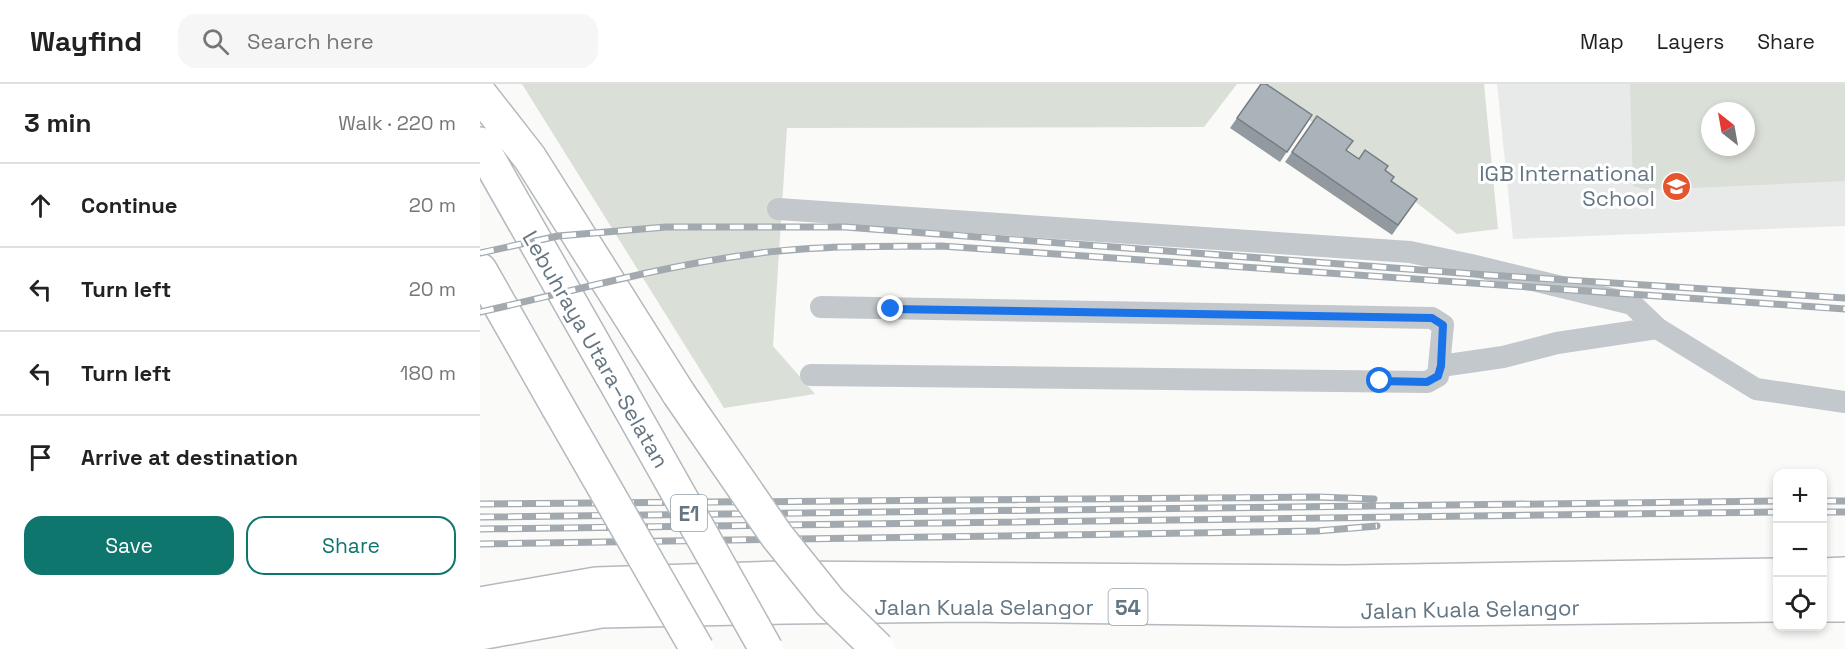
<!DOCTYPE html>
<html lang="en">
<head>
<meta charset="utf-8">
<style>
	body { margin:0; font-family:"Space Grotesk",sans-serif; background:#f6f6f6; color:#222 }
	.controls { position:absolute; right:18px; bottom:18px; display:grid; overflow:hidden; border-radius:12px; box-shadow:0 3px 9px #0003 }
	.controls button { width:54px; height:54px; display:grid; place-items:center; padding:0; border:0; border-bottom:2px solid #e0e0e0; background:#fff; color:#222; font:30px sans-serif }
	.compass { position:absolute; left:1221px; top:18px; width:54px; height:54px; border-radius:50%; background:#fff; box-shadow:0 3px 9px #0003; rotate:329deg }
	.stop { position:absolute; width:18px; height:18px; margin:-14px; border:4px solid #1a73e8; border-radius:50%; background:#fff }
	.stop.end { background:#1a73e8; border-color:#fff; box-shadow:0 2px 6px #0008 }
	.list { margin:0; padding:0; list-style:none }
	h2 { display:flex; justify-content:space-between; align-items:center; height:78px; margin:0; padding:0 24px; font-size:26px }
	h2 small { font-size:20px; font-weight:400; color:#767676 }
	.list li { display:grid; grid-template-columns:39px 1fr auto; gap:18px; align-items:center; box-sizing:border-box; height:84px; padding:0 24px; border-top:2px solid #e0e0e0 }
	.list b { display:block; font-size:22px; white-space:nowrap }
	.list em { font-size:20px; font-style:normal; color:#767676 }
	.actions { display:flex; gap:12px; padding:18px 24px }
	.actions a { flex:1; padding:14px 0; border:2px solid #0f766e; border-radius:18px; text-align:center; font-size:21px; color:#0f766e }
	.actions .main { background:#0f766e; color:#fff }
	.icon { flex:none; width:33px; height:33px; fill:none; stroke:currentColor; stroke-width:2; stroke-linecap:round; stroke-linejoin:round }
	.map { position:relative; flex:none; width:1365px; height:565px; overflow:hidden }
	header { display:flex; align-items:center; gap:36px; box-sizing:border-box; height:84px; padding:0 30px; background:#fff; border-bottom:2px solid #e0e0e0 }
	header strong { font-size:28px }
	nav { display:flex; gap:33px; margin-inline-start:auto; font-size:21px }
	.search { width:420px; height:54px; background:#f6f6f6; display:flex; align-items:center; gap:15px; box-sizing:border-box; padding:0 21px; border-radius:18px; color:#767676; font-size:22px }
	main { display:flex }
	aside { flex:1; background:#fff }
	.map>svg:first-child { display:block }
	.built { fill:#e8e9e9; fill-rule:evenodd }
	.green { fill:#dadfd7; fill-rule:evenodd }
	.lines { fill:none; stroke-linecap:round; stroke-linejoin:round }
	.highway-casing { stroke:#b4b9bd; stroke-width:36 }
	.minor { stroke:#c3c8cc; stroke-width:22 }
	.highway { stroke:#fff; stroke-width:33 }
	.rail-casing { stroke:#a2aab0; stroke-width:7 }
	.rail { stroke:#fff; stroke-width:4.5; stroke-dasharray:14; stroke-linecap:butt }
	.highway-bridge-casing { stroke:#b4b9bd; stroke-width:36; stroke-linecap:butt }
	.highway-bridge { stroke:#fff; stroke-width:33 }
	.wall { fill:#929a9f }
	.building { fill:#aab3b9; stroke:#777d82; stroke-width:1.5 }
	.route { stroke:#1a73e8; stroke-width:8 }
	.labels { text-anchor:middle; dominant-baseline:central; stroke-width:6; stroke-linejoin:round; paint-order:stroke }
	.shield { fill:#fff; stroke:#939fa8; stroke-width:1.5 }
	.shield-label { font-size:21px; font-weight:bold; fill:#657683 }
	.poi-label { font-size:22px; fill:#657683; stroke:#fff; text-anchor:end }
	.street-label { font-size:22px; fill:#657683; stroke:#fff }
</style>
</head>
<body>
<header>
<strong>Wayfind</strong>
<div class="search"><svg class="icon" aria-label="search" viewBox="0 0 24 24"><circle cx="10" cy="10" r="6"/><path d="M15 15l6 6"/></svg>Search here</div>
<nav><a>Map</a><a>Layers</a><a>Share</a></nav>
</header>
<main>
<aside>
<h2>3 min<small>Walk · 220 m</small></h2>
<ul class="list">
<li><svg class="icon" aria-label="ahead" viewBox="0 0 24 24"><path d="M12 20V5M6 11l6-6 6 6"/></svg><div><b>Continue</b></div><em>20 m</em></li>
<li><svg class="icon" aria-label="left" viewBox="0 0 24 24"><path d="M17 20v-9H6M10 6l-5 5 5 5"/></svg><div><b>Turn left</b></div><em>20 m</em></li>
<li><svg class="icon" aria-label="left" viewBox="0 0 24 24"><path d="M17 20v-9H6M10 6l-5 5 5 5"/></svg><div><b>Turn left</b></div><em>180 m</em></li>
<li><svg class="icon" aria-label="arrive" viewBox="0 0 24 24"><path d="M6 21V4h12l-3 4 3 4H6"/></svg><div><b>Arrive at destination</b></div></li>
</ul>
<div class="actions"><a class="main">Save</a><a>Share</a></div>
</aside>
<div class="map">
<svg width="1365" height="565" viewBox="0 0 1365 565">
	<rect width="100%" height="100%" fill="#fafaf8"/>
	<path class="built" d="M1017 0H1365V142L1033 155ZM1230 27H1266V63H1230Z"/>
	<path class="green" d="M42 0H757L724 43 307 44 293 262 335 310 244 324Z
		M783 0H1004L1018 145 977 150Z
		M1150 0H1365V97L1167 106 1153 102ZM1230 27H1266V63H1230Z"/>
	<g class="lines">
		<defs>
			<path id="highway" d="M0 10 50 74 199 310
				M0 60 132 292
				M0 186 78 323
				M1342 491 1365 490
				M0 520 116 500 301 494 865 498 1298 491
				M1342 521H1365
				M0 549 121 527 306 523 490 521 864 526 1298 521"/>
		</defs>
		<use href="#highway" class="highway-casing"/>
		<path class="minor" d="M298 125 930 168 991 181 1152 220 1177 244 1276 305 1365 318
			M961 282 1023 273 1077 259 1177 244
			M331 291 947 298 958 292 963 241 952 234 341 223"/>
		<use href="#highway" class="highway"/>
		<defs>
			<path id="rail" d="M0 169 78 152 186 143H365L1008 191 1365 214
				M0 228C90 208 181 182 273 170 335 161 398 163 461 162L1365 225
				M1342 417H1365
				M0 420 837 413 894 415
				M1342 428H1365
				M0 433 1298 417
				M0 445 1298 428
				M0 460 837 447 897 442"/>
		</defs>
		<use href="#rail" class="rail-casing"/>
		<use href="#rail" class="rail"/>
		<defs>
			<path id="highway-bridge" d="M132 292 286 565
				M199 310 297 452 350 518 398 565
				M78 323 217 565"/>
		</defs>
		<use href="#highway-bridge" class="highway-bridge-casing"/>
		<use href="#highway-bridge" class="highway-bridge"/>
	</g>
	<path class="wall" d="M781 0 832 31 800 78 750 44Z
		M837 32 866 66 879 75 905 86 911 97 937 115 912 151 805 78Z"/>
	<path class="building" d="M781 0H786L832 31 807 68 757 34Z
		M837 32 873 57 866 66 879 75 885 66 908 82 905 86 914 93 911 97 937 115 918 141 812 68Z"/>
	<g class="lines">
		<path class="route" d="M411 225 952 234 963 241 961 282 958 292 947 298 900 297"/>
	</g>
	<defs>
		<symbol id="school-disc" viewBox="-11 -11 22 22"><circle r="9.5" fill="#e4572e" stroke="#fff"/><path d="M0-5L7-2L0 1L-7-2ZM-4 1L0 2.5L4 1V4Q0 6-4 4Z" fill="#fff"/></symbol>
	</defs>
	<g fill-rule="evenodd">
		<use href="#school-disc" x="1180" y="86" width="33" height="33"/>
	</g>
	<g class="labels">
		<g class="shield">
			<rect x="191" y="411" width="36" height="36" rx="4.5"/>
			<rect x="628.5" y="505" width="39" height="36" rx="4.5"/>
		</g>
		<g class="shield-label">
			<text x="209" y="429">E1</text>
			<text x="648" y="523">54</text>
		</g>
		<g class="poi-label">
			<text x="1175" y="89">IGB International<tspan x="1175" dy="25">School</tspan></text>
		</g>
		<g class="street-label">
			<text transform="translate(116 265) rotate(60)">Lebuhraya Utara–Selatan</text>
			<text x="504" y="523">Jalan Kuala Selangor</text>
			<text transform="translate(990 525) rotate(-1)">Jalan Kuala Selangor</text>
		</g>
	</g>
</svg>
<div class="controls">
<button>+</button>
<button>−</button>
<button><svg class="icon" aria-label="locate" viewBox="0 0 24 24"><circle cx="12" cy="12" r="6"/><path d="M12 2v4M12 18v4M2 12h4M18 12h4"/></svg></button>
</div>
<svg class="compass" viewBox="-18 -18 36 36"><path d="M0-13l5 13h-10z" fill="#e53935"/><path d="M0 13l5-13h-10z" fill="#767676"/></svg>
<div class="stop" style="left:900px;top:297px"></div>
<div class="stop end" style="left:411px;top:225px"></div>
</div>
</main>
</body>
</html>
